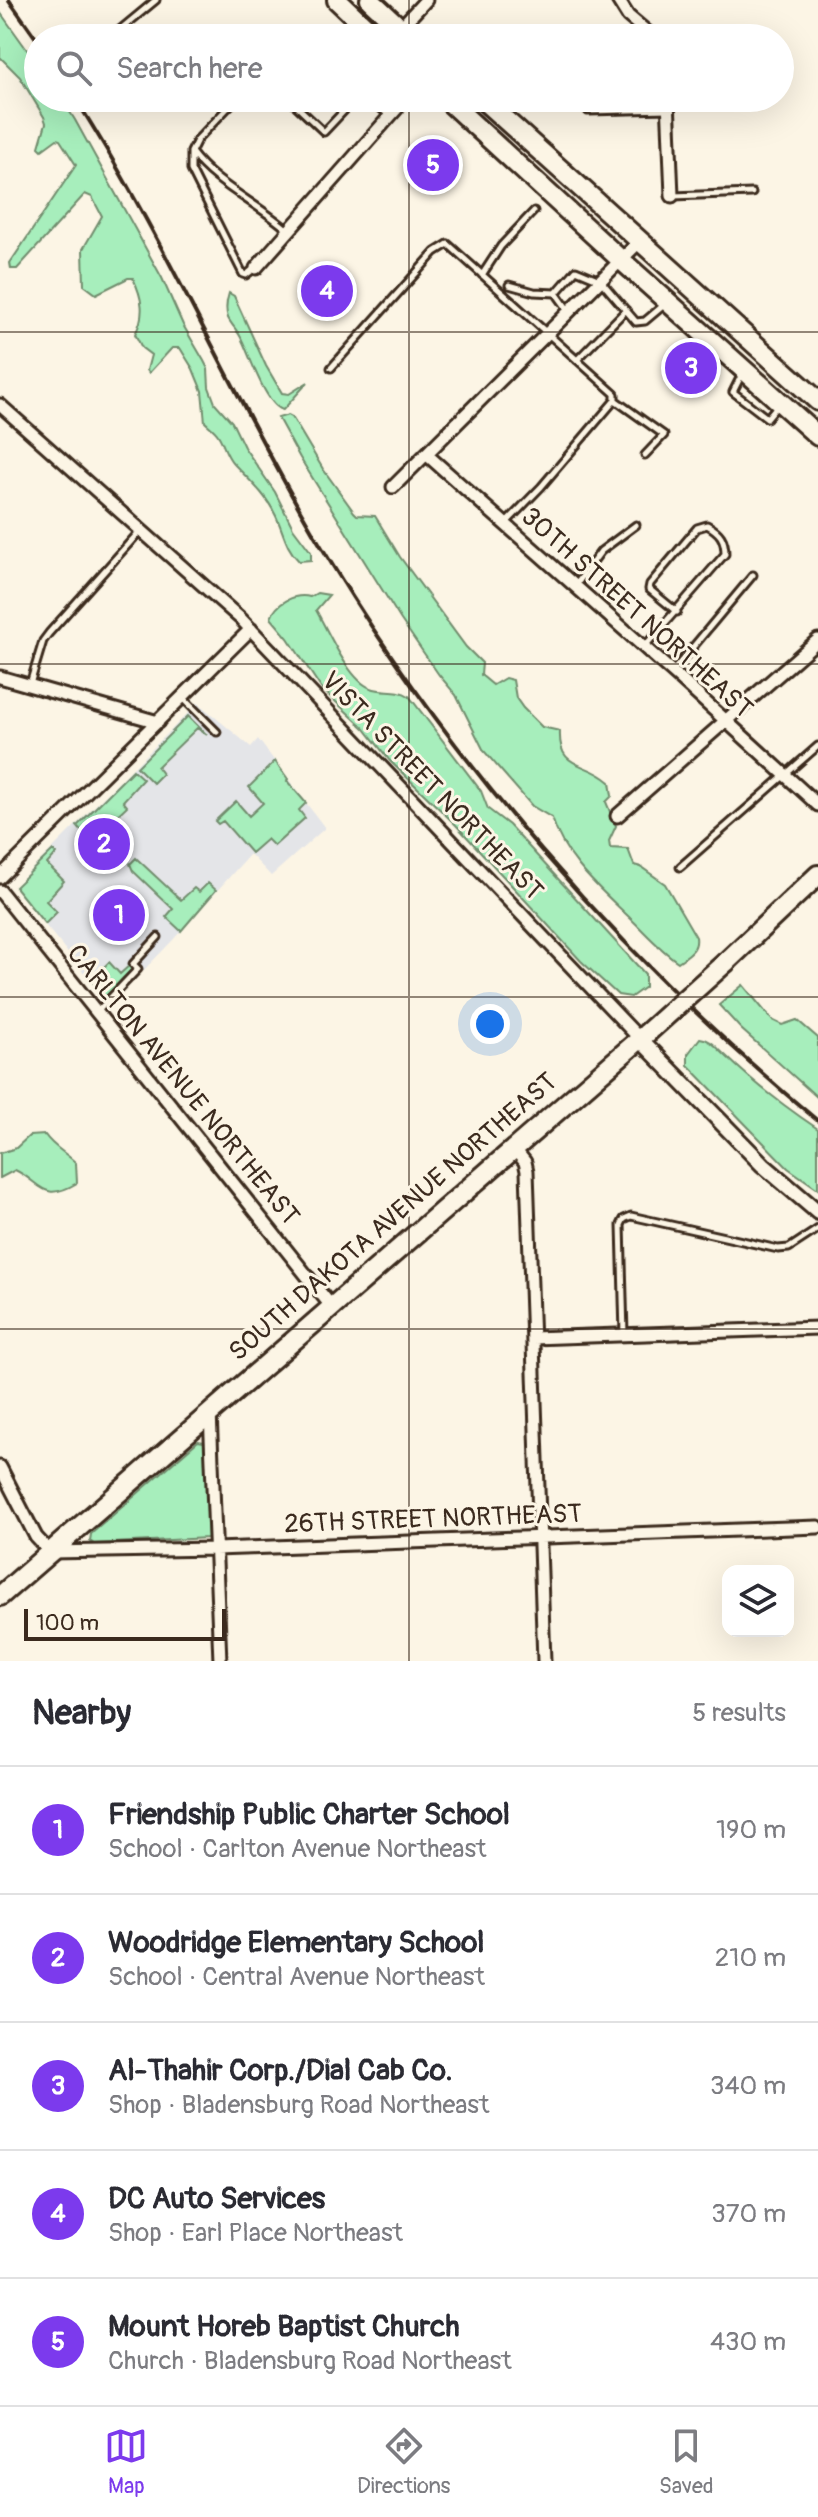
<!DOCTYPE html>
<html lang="en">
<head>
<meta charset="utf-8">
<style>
	body { margin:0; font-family:Pangolin,sans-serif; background:#f7f7f7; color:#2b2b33 }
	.controls { position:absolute; right:24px; bottom:24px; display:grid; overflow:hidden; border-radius:16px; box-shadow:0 8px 32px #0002 }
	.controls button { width:72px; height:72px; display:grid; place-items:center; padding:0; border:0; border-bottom:2px solid #e1e1e2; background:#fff; color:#2b2b33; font:40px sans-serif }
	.scale { position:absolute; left:24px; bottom:20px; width:202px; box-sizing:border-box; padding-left:8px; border:4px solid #3b2a1e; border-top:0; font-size:22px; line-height:28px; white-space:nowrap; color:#3b2a1e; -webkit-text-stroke:6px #fcf5e5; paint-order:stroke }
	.you { position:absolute; left:490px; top:1024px; width:28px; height:28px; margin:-20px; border:6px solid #fff; border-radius:50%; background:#1a73e8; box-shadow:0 0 0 12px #1a73e833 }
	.badge { display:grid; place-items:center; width:52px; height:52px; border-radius:50%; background:#7c3aed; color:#fff; font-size:26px; font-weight:700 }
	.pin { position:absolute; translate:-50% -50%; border:4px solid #fff; box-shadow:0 2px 8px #0006 }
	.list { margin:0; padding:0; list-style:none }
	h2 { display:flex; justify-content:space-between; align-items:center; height:104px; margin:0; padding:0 32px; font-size:34px }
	h2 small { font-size:26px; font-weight:400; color:#7c7c81 }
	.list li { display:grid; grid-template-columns:52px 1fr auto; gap:24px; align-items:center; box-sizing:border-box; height:128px; padding:0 32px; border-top:2px solid #e1e1e2 }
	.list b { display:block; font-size:30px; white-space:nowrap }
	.list p { margin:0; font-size:26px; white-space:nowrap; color:#7c7c81 }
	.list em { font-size:26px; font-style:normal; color:#7c7c81 }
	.icon { flex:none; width:44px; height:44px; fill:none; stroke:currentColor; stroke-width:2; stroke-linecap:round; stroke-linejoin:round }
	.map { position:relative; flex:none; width:818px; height:1661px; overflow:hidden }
	.search { position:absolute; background:#fff; box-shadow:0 8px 32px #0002; left:24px; right:24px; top:24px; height:88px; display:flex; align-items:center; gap:20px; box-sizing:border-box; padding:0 28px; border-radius:44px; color:#7c7c81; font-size:30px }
	.sheet { height:744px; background:#fff }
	nav { display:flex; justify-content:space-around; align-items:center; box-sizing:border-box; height:112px; border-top:2px solid #e1e1e2; background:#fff; font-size:22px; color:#7c7c81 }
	nav a { display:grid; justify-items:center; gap:4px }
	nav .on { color:#7c3aed }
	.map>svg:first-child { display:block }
	.built { fill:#e4e5e8 }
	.green { fill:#a7eebc; stroke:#718c6d; stroke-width:2 }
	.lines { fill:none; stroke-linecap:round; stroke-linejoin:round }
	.service-casing { stroke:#3b2a1e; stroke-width:11 }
	.minor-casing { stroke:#3b2a1e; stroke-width:17 }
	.tertiary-casing { stroke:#3b2a1e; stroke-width:20 }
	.primary-casing { stroke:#3b2a1e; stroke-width:24 }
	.service { stroke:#fcf5e5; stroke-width:5 }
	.minor { stroke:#fcf5e5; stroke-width:11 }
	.tertiary { stroke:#fcf5e5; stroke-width:14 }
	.primary { stroke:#fcf5e5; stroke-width:18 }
	.rail { stroke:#3b2a1e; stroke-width:4 }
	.primary-bridge-casing { stroke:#3b2a1e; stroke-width:24; stroke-linecap:butt }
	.primary-bridge { stroke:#fcf5e5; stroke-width:18 }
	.grid { fill:none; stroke:#3b2a1e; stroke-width:2; stroke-opacity:0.55 }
	.labels { text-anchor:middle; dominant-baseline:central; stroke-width:6; stroke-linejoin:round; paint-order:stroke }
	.street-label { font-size:26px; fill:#3b2a1e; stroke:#fcf5e5 }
</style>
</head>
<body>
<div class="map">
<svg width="818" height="1661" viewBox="0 0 818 1661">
	<rect width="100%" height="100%" fill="#fcf5e5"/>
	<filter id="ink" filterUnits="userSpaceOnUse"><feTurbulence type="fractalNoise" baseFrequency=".0125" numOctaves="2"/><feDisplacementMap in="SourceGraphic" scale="16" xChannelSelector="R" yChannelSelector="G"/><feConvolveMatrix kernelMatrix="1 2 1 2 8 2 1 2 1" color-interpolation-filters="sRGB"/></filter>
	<g filter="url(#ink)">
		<path class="built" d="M198 703 251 747 258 739 325 828 271 876 250 854 172 941 141 973 134 968 104 997 14 887Z"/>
		<path class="green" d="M0 12 38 65V98H61L75 120 162 278 183 325 204 361 208 369 209 387 215 403 232 422 244 447 275 492 293 528 311 552V560L299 561C285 547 284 533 276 516 266 494 249 480 233 463 225 454 224 444 218 435 215 430 209 426 205 422L202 391 193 369 180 348H172L149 373 147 370 151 355 142 348 135 334C146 314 142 297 133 278H128L96 294 84 285 83 249 102 216 92 197 85 194 17 269H11L10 263 76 165 60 140 57 139 42 150 39 147 46 123 44 117 20 77 0 57Z
			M229 293 234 296 266 366 282 393 289 394 308 382 283 410C266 406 250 356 242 340 239 332 232 326 228 318 225 309 226 302 229 293Z
			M288 415 292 417 323 469 354 512 357 515 375 516 400 557 466 647 482 663 481 675 493 685 505 678 513 680 516 698 523 708 542 727 560 731C558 771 586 760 610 782L612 796 606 802 616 826 609 841 610 848 628 849 634 865 641 867 665 884 696 937C698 950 688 955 678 962 659 949 645 932 628 916 598 887 564 858 552 818L532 806 484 751 456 695 439 675 401 620 300 458 278 418Z
			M317 593 329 595 316 610C328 631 349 681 371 688 384 693 397 688 409 696L481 791 488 809 509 825 645 974V987L631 997 618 995 581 961 456 825 390 761 365 729 321 688 288 638 271 618C276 603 295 593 310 597Z
			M188 716 207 735 197 728 157 767 162 774 153 783 137 767Z
			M275 761 288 779 287 781 306 803 299 810 305 818 274 846 267 839 251 853 223 821 218 824 215 821 236 801 249 816 263 803 249 787Z
			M133 770 143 779 123 801 127 806 108 824 128 845 112 863 108 862 77 826Z
			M53 850 56 854 47 864 64 881 46 901 57 912 45 924 15 887Z
			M136 858 181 900 194 888 199 892 208 883 216 890 181 931 166 917 173 909 133 871 130 864Z
			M109 962 120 974 131 964 135 967 105 997 91 980Z
			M743 985 772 1020 782 1025 797 1020 818 1038V1098L741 1029 719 1005Z
			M700 1038C711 1039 717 1048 725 1055 754 1083 785 1107 818 1129V1189L788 1168 688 1065V1054Z
			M45 1135C53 1147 66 1153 76 1163L77 1183C42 1204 41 1182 15 1170L0 1178V1153L16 1148 29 1136Z
			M198 1441 204 1442 206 1446 208 1538 94 1544 90 1541 91 1534Z"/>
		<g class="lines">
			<defs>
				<path id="service" d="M110 38 156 0
					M237 98 197 140 191 152C215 185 258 203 289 231
					M288 98 324 132 356 98
					M338 98 348 106
					M368 98 389 115
					M588 111 668 109
					M191 152V170L243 274 246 275 255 268
					M673 196 752 193
					M482 275 501 246 534 211
					M509 285 534 292 556 293
					M569 311 556 293 576 270 600 280 636 322 645 321 664 305
					M577 360 626 310
					M331 368 435 252 448 244 615 394V400L541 487 506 523
					M742 374 733 392 767 418 777 406
					M615 400 664 435 645 455
					M576 585 601 551 636 525
					M645 646 725 554C725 539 720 532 707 525L697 528 650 584 649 589 677 612
					M673 671 753 575
					M30 684 43 641 49 633 141 530
					M183 698 217 732
					M680 867 818 746
					M97 1012 138 969 133 964 158 937
					M624 1334 621 1225 624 1219 631 1216 778 1249 789 1248 818 1229"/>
				<path id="minor" d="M618 0 628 16 654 38
					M391 38 426 0
					M668 98 672 196
					M256 268 406 98
					M0 405 241 619 640 1039
					M426 454 679 678 818 805
					M393 487 640 241
					M0 677 158 722
					M617 816 818 640
					M0 877 251 629
					M0 891 331 1306
					M513 1147 525 1162 527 1171 544 1661
					M533 1338 818 1328
					M210 1412 220 1661
					M0 1467 36 1537 50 1552 215 1549 818 1527"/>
				<path id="tertiary" d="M640 1039 763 1165 818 1212"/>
				<path id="primary" d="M337 0 377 38
					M370 0 411 38
					M445 98 621 260 818 436
					M481 98 818 401
					M726 962 818 875
					M0 1596 647 1033"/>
			</defs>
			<use href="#service" class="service-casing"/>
			<use href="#minor" class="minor-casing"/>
			<use href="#tertiary" class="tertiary-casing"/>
			<use href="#primary" class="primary-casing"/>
			<use href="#service" class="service"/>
			<use href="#minor" class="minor"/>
			<use href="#tertiary" class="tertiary"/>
			<use href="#primary" class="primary"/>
			<path class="rail" d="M9 0 38 41
				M75 98C165 239 231 393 315 536 446 758 619 956 818 1121"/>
			<defs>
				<path id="primary-bridge" d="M647 1033 726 962"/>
			</defs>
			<use href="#primary-bridge" class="primary-bridge-casing"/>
			<use href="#primary-bridge" class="primary-bridge"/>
		</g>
	</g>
	<path class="grid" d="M409 0V38M409 98V1661M0 332H818M0 664H818M0 997H818M0 1329H818"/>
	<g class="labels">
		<g class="street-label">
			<text transform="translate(637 613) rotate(42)">30TH STREET NORTHEAST</text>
			<text transform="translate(432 786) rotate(46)">VISTA STREET NORTHEAST</text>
			<text transform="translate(183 1085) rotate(51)">CARLTON AVENUE NORTHEAST</text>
			<text transform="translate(393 1217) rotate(-41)">SOUTH DAKOTA AVENUE NORTHEAST</text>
			<text transform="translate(433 1519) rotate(-2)">26TH STREET NORTHEAST</text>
		</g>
	</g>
</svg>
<div class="controls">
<button><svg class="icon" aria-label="layers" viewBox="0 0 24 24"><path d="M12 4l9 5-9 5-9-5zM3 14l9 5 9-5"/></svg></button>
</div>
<div class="scale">100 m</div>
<div class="you"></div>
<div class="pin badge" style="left:119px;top:915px">1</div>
<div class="pin badge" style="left:104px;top:844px">2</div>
<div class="pin badge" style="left:691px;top:368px">3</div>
<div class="pin badge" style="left:327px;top:291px">4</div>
<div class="pin badge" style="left:433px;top:165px">5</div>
<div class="search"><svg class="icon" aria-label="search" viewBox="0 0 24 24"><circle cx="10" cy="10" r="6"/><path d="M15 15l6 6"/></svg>Search here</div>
</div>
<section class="sheet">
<h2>Nearby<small>5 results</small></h2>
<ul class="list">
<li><span class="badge">1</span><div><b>Friendship Public Charter School</b><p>School · Carlton Avenue Northeast</p></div><em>190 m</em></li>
<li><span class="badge">2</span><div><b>Woodridge Elementary School</b><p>School · Central Avenue Northeast</p></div><em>210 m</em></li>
<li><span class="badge">3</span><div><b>Al-Thahir Corp./Dial Cab Co.</b><p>Shop · Bladensburg Road Northeast</p></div><em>340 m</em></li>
<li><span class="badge">4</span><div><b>DC Auto Services</b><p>Shop · Earl Place Northeast</p></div><em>370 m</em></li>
<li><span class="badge">5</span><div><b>Mount Horeb Baptist Church</b><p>Church · Bladensburg Road Northeast</p></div><em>430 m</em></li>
</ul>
</section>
<nav>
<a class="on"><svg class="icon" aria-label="map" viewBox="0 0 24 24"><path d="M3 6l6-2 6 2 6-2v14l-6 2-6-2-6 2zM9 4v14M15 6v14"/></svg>Map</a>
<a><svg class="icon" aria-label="directions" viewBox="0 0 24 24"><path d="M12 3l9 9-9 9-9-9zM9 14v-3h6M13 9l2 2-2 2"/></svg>Directions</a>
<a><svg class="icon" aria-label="saved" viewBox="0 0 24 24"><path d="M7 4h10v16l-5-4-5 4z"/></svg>Saved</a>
</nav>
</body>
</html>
